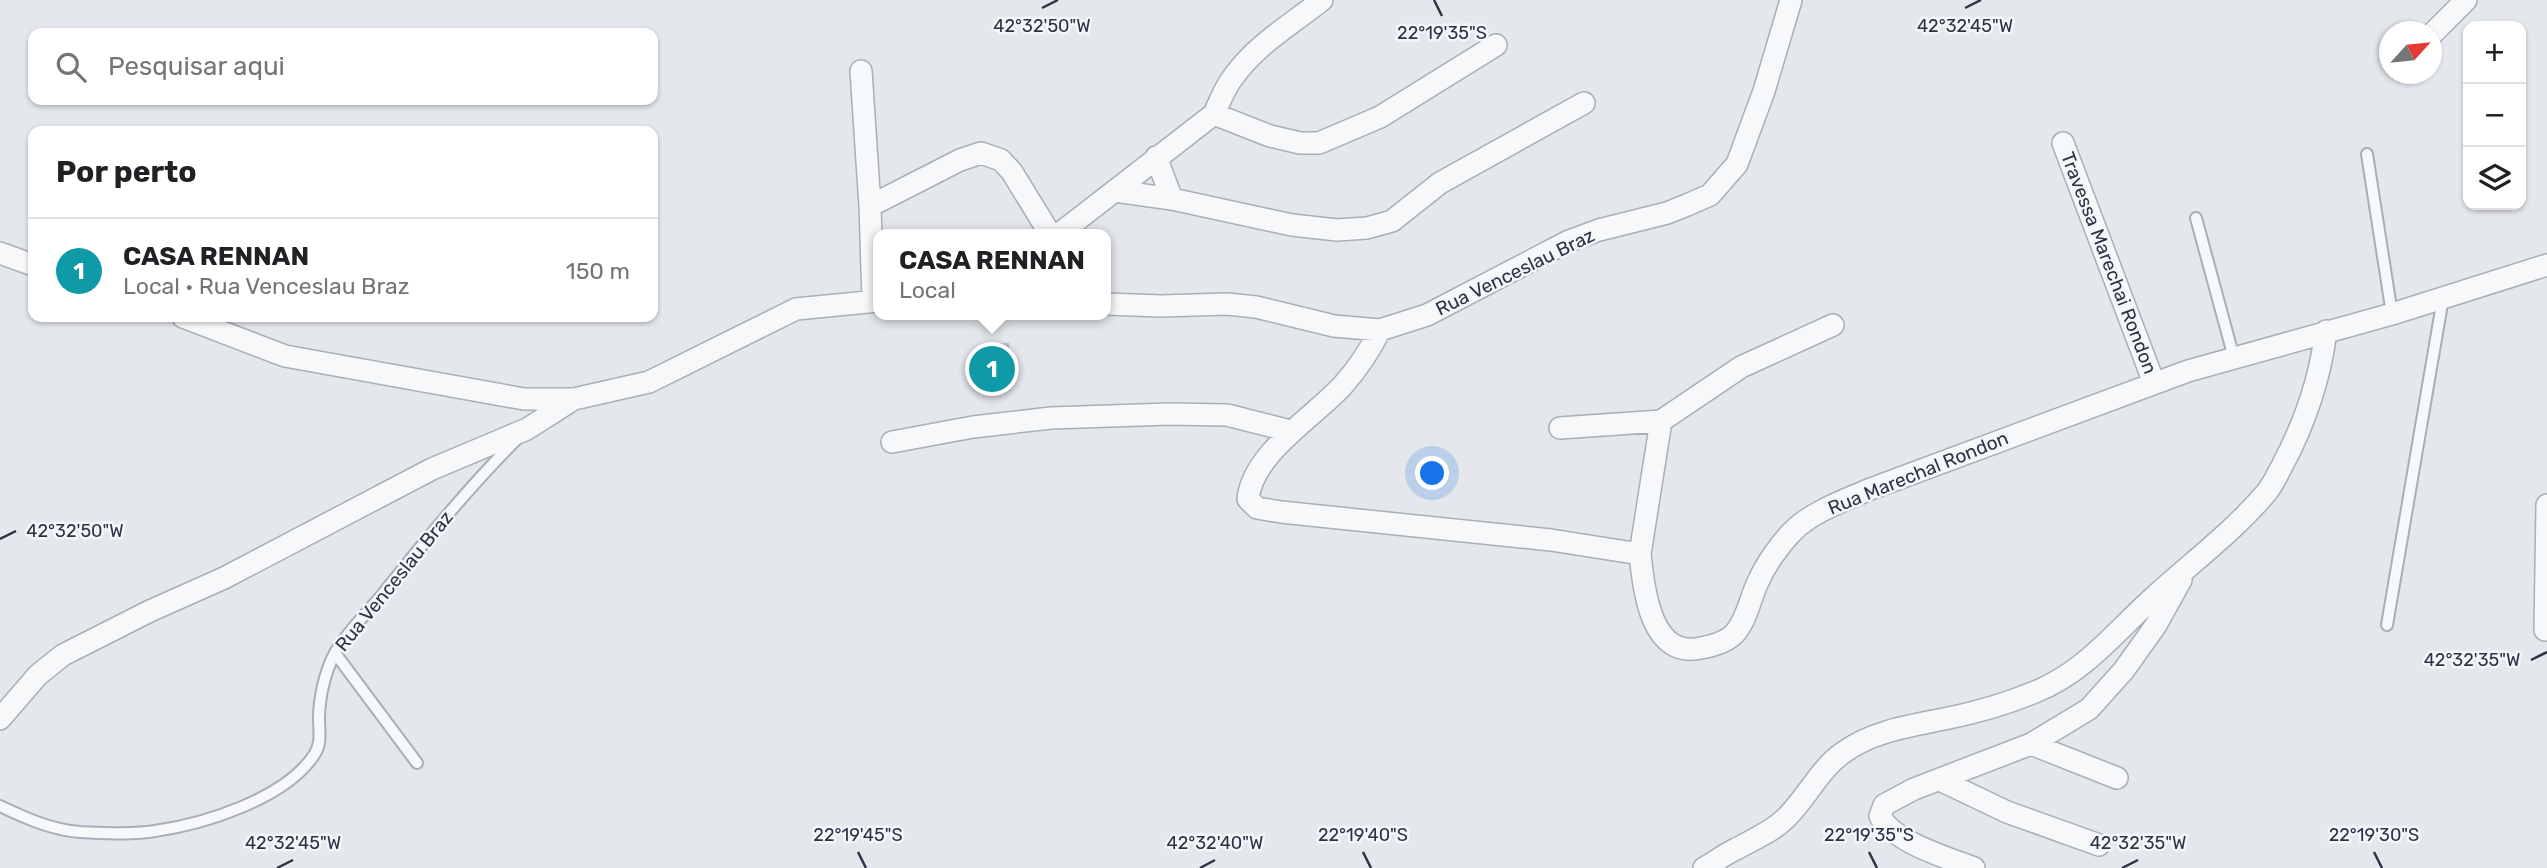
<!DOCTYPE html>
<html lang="pt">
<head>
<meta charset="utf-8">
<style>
	body { margin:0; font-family:Rubik,sans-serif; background:#f2f2f2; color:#202124 }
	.controls { position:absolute; right:21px; top:21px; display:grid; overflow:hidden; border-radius:14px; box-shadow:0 2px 5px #0004 }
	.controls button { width:63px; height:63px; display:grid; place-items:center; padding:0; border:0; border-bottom:2px solid #e0e0e0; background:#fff; color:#202124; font:35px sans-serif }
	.compass { position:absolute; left:2379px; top:21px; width:63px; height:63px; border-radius:50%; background:#fff; box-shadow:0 2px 5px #0004; rotate:63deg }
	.you { position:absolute; left:1433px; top:474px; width:24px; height:24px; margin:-18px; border:5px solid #fff; border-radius:50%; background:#1a73e8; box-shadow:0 0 0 10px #1a73e833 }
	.badge { display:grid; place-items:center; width:46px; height:46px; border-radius:50%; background:#111827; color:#fff; font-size:23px; font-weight:700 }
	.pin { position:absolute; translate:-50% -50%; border:4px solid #fff; box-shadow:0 2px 7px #0006 }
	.popup { position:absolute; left:873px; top:229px; width:238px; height:91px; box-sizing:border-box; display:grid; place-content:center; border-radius:14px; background:#fff; filter:drop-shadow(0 2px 5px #0005); font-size:23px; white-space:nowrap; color:#757577 }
	.popup b { font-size:26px; color:#202124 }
	.popup::after { content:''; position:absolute; left:50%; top:100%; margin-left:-14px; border:14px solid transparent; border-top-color:#fff }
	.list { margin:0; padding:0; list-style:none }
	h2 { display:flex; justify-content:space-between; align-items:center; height:91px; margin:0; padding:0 28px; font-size:30px }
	h2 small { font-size:23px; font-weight:400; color:#757577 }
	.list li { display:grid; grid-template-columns:46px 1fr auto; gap:21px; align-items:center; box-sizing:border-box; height:105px; padding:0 28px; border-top:2px solid #e0e0e0 }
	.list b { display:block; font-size:26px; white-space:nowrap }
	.list p { margin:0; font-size:23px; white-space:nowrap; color:#757577 }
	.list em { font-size:23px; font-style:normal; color:#757577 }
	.icon { flex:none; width:38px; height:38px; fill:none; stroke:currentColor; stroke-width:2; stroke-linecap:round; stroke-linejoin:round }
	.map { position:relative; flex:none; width:2547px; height:868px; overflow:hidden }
	.search { position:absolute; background:#fff; box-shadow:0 2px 5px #0004; left:28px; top:28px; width:630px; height:77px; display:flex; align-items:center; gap:18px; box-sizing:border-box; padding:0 24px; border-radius:14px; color:#757577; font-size:26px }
	.panel { position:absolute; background:#fff; box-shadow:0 2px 5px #0004; left:28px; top:126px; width:630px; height:196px; border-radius:14px }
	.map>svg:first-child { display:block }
	.building { fill:#bbc0ca }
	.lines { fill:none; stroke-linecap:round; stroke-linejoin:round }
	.lane-casing { stroke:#a9aeb7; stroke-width:14 }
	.street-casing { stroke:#a9aeb7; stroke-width:24 }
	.lane { stroke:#f7f8fa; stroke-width:10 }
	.street { stroke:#f7f8fa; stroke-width:21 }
	.ticks { fill:none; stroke:#2b3445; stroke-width:2.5 }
	.labels { text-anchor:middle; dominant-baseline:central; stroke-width:5; stroke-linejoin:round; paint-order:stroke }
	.street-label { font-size:19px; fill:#2b3445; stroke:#f4f6f9 }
	.ticks-label { font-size:18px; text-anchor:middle; fill:#2b3445; stroke:#f4f6f9; stroke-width:5; stroke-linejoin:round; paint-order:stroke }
</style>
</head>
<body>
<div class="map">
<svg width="2547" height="868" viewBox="0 0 2547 868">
	<rect width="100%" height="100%" fill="#e4e7ec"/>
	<path class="building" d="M1009 343 1010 385 976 386 975 352H985V344Z"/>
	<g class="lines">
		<defs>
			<path id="lane" d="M2367 154 2392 314
				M2196 218 2234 358
				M2387 625 2443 298
				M335 653 417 763
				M0 806C25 818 52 830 80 832 104 833 132 835 155 831 204 824 285 799 314 755 322 743 319 732 319 719 319 698 325 671 335 653 347 632 367 613 382 595 425 541 468 488 517 439"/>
			<path id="street" d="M2432 34 2466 0
				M861 71 870 206 873 301
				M1214 114 1270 136 1300 143H1319L1380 117 1496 45
				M2063 143 2154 383
				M1156 157 1172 199
				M1115 191 1172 199 1292 225 1337 230 1367 228 1392 221 1440 183 1584 103
				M870 206 960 160 981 153 1001 160 1012 172 1050 234
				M1059 234 1214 114C1220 101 1225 87 1234 76 1257 44 1292 24 1322 0
				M0 253 33 265
				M1106 304 1161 306 1227 304 1256 307 1334 326 1380 330 1427 315 1569 241 1599 230 1667 213 1687 205 1710 195 1737 164 1764 91 1791 0
				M183 317 285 356 524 399H574L649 382 796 309 878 301
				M1380 330C1370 350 1359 367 1344 384 1316 416 1253 452 1248 499L1257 508 1281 512 1551 540 1640 554C1644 589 1650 659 1701 648 1712 646 1727 642 1735 633 1748 618 1750 597 1759 580 1766 564 1780 544 1793 531 1812 512 1843 501 1868 490L2188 371 2392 314 2547 265
				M1560 428 1661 421 1741 367 1833 325
				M892 442 973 427 1051 418 1169 414 1227 415 1290 431
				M1640 554 1661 421
				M2545 630 2547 505
				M0 719 38 675 63 655 150 611 224 578 432 469 527 429 574 399
				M2031 744 2117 778
				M1940 780 2007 812 2099 845
				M1704 868C1715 862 1725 854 1736 849 1754 839 1770 833 1785 819 1807 798 1819 769 1844 752 1873 731 1910 726 1944 719 1975 713 2006 704 2035 692 2085 672 2115 632 2154 597 2191 563 2233 532 2266 493 2273 485 2277 475 2282 466 2305 423 2320 380 2326 331
				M1974 868C1948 858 1893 842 1880 816L1884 805 1914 789 2031 744 2089 709 2124 670 2156 625 2181 580"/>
		</defs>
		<use href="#lane" class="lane-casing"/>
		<use href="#street" class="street-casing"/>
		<use href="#lane" class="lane"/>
		<use href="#street" class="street"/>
	</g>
	<path class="ticks" d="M1434 0 1442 16M1042 8 1058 0M1965 8 1981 0M0 539 16 531M2531 660 2547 652M858 852 866 868M1363 852 1371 868M1869 852 1877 868M2374 852 2382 868M277 868 293 860M1200 868 1215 860M2122 868 2138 860"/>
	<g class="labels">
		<g class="street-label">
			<text transform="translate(2109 263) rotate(69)">Travessa Marechai Rondon</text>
			<text transform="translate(1515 272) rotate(-26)">Rua Venceslau Braz</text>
			<text transform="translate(1918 473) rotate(-22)">Rua Marechal Rondon</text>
			<text transform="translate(394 581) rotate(-51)">Rua Venceslau Braz</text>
		</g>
	</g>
	<g class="ticks-label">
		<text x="1042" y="32">42°32'50"W</text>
		<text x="1965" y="32">42°32'45"W</text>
		<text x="1442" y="39">22°19'35"S</text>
		<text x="75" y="537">42°32'50"W</text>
		<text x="2472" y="666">42°32'35"W</text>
		<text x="858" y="841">22°19'45"S</text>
		<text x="1363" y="841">22°19'40"S</text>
		<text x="1869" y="841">22°19'35"S</text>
		<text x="2374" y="841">22°19'30"S</text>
		<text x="293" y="849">42°32'45"W</text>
		<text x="1215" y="849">42°32'40"W</text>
		<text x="2138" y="849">42°32'35"W</text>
	</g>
</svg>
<div class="controls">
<button>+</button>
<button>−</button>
<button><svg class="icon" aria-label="layers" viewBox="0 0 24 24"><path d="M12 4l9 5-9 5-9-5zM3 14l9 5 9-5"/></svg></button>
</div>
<svg class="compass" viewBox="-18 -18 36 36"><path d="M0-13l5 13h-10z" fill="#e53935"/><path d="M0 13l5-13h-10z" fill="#757577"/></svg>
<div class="you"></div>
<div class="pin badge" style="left:992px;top:369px;background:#0f9aa8">1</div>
<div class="popup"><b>CASA RENNAN</b>Local</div>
<div class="search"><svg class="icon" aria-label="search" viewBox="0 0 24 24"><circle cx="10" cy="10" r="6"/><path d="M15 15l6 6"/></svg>Pesquisar aqui</div>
<section class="panel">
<h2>Por perto<small></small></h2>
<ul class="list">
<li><span class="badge" style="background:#0f9aa8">1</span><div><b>CASA RENNAN</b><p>Local · Rua Venceslau Braz</p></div><em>150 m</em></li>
</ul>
</section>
</div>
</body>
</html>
